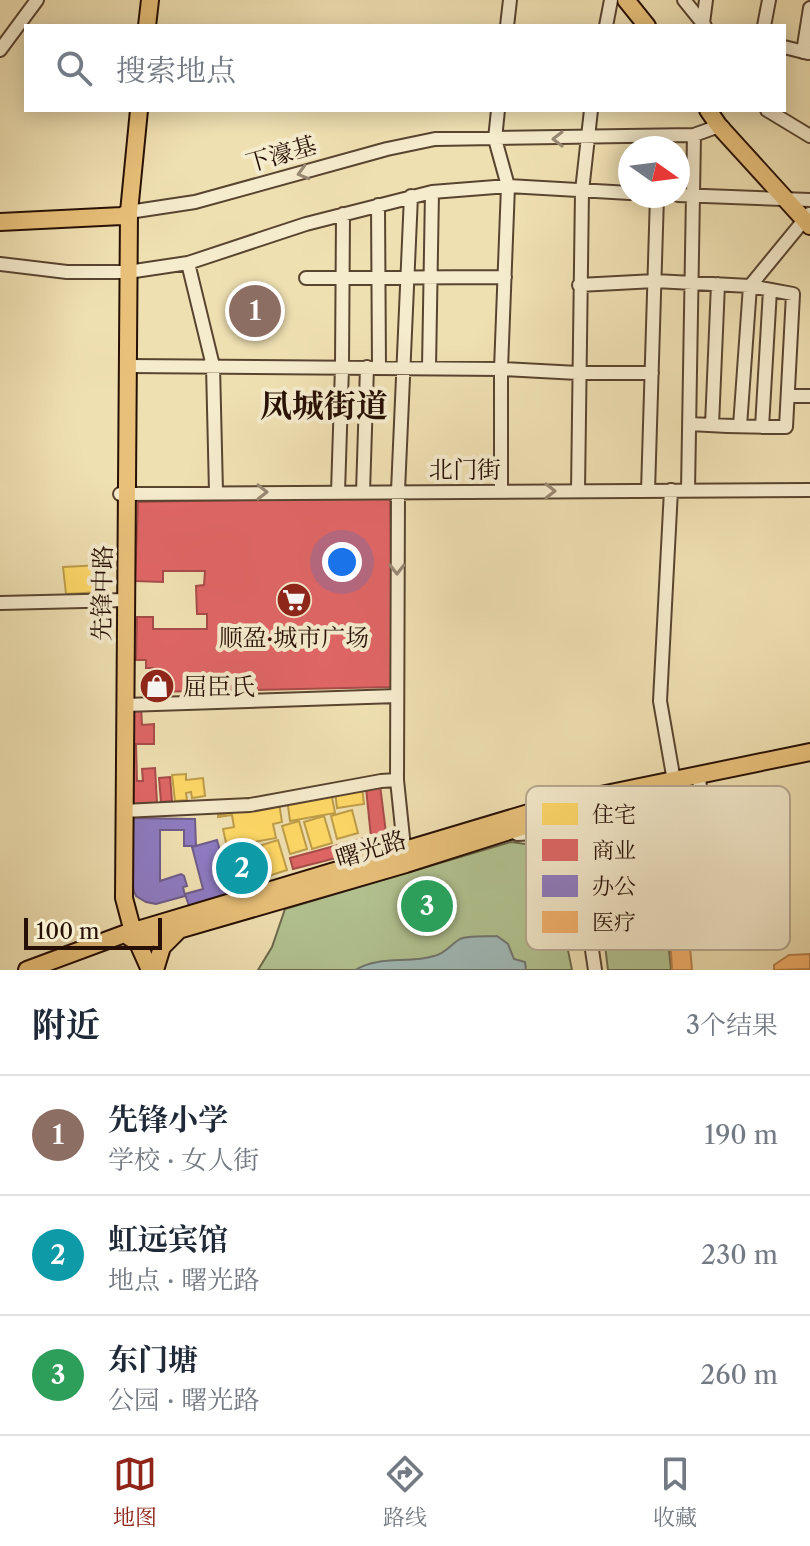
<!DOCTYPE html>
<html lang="zh">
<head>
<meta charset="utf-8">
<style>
	body { margin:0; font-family:"Libre Caslon Text","Noto Serif SC",serif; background:#f6f6f7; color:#1f2937 }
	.compass { position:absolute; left:618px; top:136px; width:72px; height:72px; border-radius:50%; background:#fff; box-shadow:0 4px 20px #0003; rotate:104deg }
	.scale { position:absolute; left:24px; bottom:20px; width:138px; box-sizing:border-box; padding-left:8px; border:4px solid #271005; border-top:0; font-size:22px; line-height:28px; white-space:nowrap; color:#271005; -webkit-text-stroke:6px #f5ebcd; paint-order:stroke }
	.you { position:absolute; left:342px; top:562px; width:28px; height:28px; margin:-20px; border:6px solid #fff; border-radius:50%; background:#1a73e8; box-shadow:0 0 0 12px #1a73e833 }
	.badge { display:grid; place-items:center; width:52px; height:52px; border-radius:50%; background:#8f2418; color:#fff; font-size:26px; font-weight:700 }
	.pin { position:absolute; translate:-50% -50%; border:4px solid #fff; box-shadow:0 2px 8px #0006 }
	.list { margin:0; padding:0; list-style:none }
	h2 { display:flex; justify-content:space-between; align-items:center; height:104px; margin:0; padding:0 32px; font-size:34px }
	h2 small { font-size:26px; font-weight:400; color:#747a83 }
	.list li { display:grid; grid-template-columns:52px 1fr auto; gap:24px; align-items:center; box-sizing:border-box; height:120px; padding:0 32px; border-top:2px solid #e0e1e3 }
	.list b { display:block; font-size:30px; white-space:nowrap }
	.list p { margin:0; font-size:26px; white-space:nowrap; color:#747a83 }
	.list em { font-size:26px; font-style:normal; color:#747a83 }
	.icon { flex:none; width:44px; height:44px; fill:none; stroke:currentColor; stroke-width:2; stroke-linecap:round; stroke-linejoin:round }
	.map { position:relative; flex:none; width:810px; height:970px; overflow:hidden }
	.search { position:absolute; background:#fff; box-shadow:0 4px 20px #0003; left:24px; right:24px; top:24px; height:88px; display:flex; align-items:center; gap:20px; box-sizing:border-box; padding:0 28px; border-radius:0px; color:#747a83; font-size:30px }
	.sheet { height:464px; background:#fff }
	nav { display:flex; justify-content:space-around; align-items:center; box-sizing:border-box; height:112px; border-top:2px solid #e0e1e3; background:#fff; font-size:22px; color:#747a83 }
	nav a { display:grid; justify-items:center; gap:4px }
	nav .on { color:#8f2418 }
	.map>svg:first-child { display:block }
	.green { fill:#b2c391; stroke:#6c6a4b; stroke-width:2 }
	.water { fill:#a0bab9; stroke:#707671; stroke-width:2 }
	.homes { fill:#ffd966; stroke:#be9d49; stroke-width:2 }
	.shops { fill:#e06666; stroke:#a84c49; stroke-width:2 }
	.offices { fill:#8e7cc3; stroke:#6f5c8a; stroke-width:2 }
	.health { fill:#f6b26b; stroke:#b8814c; stroke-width:2 }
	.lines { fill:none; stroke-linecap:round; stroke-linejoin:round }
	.minor-casing { stroke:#594430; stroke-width:16 }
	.major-casing { stroke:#271005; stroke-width:20 }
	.minor { stroke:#f5ebcd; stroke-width:12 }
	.major { stroke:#e8c079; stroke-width:16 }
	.oneway { stroke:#988873 }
	.labels { text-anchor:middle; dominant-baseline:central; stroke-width:8; stroke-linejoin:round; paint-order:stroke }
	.street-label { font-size:24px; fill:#271005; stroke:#f5ebcd }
	.poi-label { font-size:24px; fill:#271005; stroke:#f5ebcd }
	.district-label { font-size:32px; font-weight:bold; fill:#271005; stroke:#f5ebcd }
	.key { fill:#f5ebcd; stroke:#b7a991; stroke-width:2 }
	.key-label { font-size:22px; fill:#271005 }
</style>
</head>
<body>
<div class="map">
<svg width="810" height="970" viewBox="0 0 810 970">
	<rect width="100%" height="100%" fill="#efe0b2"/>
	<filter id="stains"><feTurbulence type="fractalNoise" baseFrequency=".0025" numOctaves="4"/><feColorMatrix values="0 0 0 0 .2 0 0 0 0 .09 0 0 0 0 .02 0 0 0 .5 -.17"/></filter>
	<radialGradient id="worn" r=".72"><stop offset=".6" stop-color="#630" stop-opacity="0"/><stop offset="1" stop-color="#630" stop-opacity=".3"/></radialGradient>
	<path class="green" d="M632 803 637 834 658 835 671 970H608L592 838 598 824Z
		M511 842 547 847 572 970H258L272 947 285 909Z"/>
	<path class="water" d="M497 936 508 944 514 959 525 962 526 970H355C380 955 408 964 434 956 445 954 451 944 460 939 469 935 487 937 497 936Z"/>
	<path class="homes" d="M101 565V592L66 594 63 567Z
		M186 774V780L203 778 205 796 192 798 191 792 186 793 187 800 175 801 172 775Z
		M362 787 364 804 337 808 335 791Z
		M331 792 335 813 290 821 287 799Z
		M279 803 282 822 273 824 276 838 227 847 223 829 234 827 232 815 218 817V815Z
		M352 810 358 833 337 839 331 816Z
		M324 816 332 843 312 849 304 822Z
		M299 821 307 849 290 854 282 826Z
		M278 840 287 870 259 879 255 865 267 861 262 845Z
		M249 854 256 874 234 882 227 861Z"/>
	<path class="shops" d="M390 497 393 687 153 692V668H146V660H136L137 617H153V629H207V614H197L196 586 204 585 205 571H163V582L135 581 138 502Z
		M125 706H141L142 725 154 724V744H136L137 781H143L142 769 155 768 157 803 128 804Z
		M170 777 172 801 161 802 159 778Z
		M380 785 386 833 379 847H372L366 788Z
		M368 837 371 849 293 869 290 858Z"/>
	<path class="offices" d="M130 818 195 819 196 846H184V830H160V881L181 874 184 876 187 886 183 887 185 896 156 904 146 902 136 896 131 884Z
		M217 840 232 895 189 906 185 894 203 889 192 847Z"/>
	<path class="health" d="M666 841 679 843 690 853 693 884 688 924 692 970H672L669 915 672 901 671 882 667 878Z
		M810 954V969L774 970V965L789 955Z"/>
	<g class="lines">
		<defs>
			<path id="minor" d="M684 0 705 26
				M703 23 706 0
				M507 26 510 0
				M606 26 611 0
				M764 26 769 0
				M784 47 808 53
				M0 50 37 0
				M803 52 810 8
				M498 110 495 139 508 186 501 369V491
				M767 110 810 136
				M678 195 810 200
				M378 205 379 368
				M129 212 195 202 387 149 435 139 694 135 719 126 723 127
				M188 263 213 366 216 492
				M0 264 67 272H128L188 263 306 224 432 192 508 186 630 193
				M306 278 505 277
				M579 285 655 281 750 286 809 214
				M128 366 501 369 578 373H652
				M429 368 432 192
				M788 396H810
				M690 424C722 426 754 427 786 427L793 294 750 286 740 426
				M712 425 718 284
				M762 427 770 290
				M671 490 660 701 674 781
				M688 490 694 135
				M578 491 582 191 591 110
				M648 491 657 196
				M338 492 342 367 343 214
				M363 492 367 367
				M120 494 810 490
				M0 603 126 600
				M125 705 397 696
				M699 776 710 916
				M570 803 595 970
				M123 811 250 805 381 781 397 780
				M517 834C551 831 556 840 572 866
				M581 842 587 821 612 799
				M405 857 397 780 398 491 411 196"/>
			<path id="major" d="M626 0 647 26
				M147 26 150 0
				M139 110 129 212 124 898 133 932 150 970
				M708 110 719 126 810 226
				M0 222 122 216 129 212
				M129 937 137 942 406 864 569 812
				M27 970 124 934 562 803 810 752
				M155 970 162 947 178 931"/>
		</defs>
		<use href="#minor" class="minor-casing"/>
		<use href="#major" class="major-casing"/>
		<use href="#minor" class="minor"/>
		<use href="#major" class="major"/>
	</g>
	<defs><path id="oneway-chevron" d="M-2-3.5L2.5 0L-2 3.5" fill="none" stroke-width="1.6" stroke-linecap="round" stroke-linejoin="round" transform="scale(2)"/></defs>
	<g class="oneway">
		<use href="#oneway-chevron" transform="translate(558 139) rotate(-180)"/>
		<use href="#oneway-chevron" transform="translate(303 173) rotate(164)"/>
		<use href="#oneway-chevron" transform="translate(550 491)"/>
		<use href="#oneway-chevron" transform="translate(262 492)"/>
		<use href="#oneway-chevron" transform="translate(397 569) rotate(90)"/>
	</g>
	<defs>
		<symbol id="supermarket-disc" viewBox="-11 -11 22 22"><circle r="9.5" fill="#8f2418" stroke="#f5ebcd"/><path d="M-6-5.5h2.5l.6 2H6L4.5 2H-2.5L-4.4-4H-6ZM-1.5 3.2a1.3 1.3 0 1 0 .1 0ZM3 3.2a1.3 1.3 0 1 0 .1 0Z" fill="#fff"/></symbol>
		<symbol id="shop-disc" viewBox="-11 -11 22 22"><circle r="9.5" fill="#8f2418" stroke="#f5ebcd"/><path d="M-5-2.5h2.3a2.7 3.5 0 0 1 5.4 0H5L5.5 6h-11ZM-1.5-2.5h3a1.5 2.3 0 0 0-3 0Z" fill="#fff"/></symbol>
	</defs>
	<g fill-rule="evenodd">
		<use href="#supermarket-disc" x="274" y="580" width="40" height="40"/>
		<use href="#shop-disc" x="137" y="666" width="40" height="40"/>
	</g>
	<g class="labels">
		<g class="street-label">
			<text transform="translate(281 154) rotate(-16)">下濠基</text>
			<text x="465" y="469">北门街</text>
			<text transform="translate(102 593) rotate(-89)">先锋中路</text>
			<text transform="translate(371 849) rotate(-17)">曙光路</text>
		</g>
		<g class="poi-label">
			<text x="294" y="637">顺盈·城市广场</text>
			<text x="183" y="686" text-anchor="start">屈臣氏</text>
		</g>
		<g class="district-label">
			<text x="324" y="405">凤城街道</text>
		</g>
	</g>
	<rect x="526" y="786" width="264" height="164" rx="12" class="key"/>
	<rect x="542" y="803" width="36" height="22" fill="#ffd966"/>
	<rect x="542" y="839" width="36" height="22" fill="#e06666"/>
	<rect x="542" y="875" width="36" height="22" fill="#8e7cc3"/>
	<rect x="542" y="911" width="36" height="22" fill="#f6b26b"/>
	<g class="key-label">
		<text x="592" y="822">住宅</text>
		<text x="592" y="858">商业</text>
		<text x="592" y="894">办公</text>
		<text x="592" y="930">医疗</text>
	</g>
	<rect width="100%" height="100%" filter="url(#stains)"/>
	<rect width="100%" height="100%" fill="url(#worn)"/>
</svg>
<svg class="compass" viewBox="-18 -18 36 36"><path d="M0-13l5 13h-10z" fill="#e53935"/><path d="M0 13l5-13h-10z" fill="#747a83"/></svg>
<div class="scale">100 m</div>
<div class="you"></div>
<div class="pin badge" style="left:255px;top:311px;background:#8d6e63">1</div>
<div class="pin badge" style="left:242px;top:868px;background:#0f9aa8">2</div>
<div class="pin badge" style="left:427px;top:906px;background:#2e9e5b">3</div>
<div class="search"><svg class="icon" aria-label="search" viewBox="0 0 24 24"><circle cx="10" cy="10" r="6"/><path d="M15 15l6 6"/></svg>搜索地点</div>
</div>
<section class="sheet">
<h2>附近<small>3个结果</small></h2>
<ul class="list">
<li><span class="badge" style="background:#8d6e63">1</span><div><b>先锋小学</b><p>学校 · 女人街</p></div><em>190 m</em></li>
<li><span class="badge" style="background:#0f9aa8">2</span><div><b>虹远宾馆</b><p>地点 · 曙光路</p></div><em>230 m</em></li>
<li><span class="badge" style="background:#2e9e5b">3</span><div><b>东门塘</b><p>公园 · 曙光路</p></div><em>260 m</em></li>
</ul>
</section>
<nav>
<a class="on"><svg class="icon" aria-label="map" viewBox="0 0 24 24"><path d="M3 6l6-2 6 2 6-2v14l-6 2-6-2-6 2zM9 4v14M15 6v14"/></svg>地图</a>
<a><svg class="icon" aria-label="directions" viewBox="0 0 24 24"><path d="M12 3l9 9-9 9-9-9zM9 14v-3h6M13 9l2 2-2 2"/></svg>路线</a>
<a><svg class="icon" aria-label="saved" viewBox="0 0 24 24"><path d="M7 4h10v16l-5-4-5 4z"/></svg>收藏</a>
</nav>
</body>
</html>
